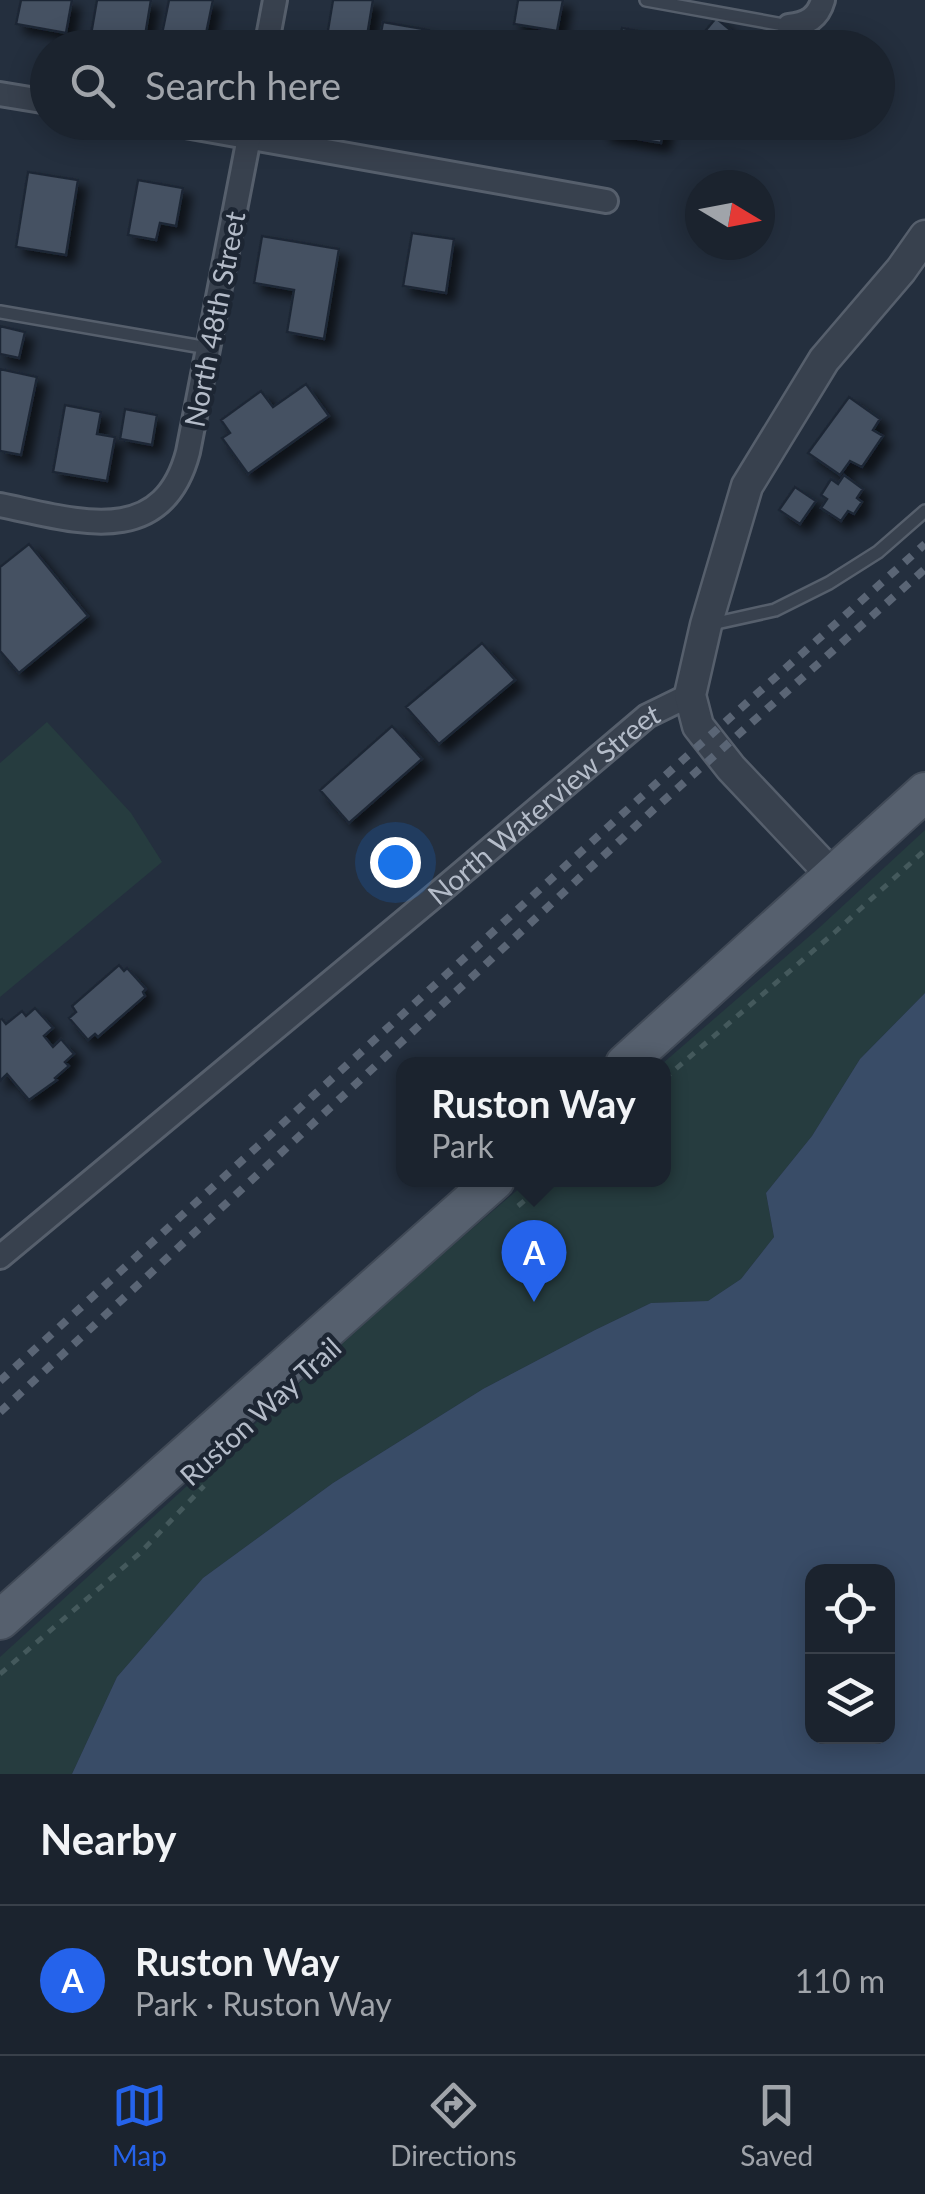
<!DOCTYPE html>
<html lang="en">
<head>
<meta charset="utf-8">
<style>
	body { margin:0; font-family:Lato,sans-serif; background:#242b36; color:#f1f3f6 }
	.controls { position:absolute; right:30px; bottom:30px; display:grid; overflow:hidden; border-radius:20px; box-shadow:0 5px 25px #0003 }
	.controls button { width:90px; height:90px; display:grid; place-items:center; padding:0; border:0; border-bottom:2px solid #39404a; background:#1b232e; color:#f1f3f6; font:50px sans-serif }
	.compass { position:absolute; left:685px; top:170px; width:90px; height:90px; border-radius:50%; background:#1b232e; box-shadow:0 5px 25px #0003; rotate:100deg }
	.you { position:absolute; left:395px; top:862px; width:35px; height:35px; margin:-25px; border:8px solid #fff; border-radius:50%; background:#1a73e8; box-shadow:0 0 0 15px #1a73e833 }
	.badge { display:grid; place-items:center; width:65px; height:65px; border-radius:50%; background:#2563eb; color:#fff; font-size:32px; font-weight:700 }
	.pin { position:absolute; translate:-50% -82px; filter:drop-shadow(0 2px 5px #0008) }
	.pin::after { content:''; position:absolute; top:52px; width:35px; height:30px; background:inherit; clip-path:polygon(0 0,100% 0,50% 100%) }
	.popup { position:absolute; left:396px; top:1057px; width:275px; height:130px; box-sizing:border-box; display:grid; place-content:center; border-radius:20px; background:#1b232e; filter:drop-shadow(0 2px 8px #0005); font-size:32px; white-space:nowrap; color:#a0a4aa }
	.popup b { font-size:38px; color:#f1f3f6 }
	.popup::after { content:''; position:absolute; left:50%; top:100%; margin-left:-20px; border:20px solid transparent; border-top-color:#1b232e }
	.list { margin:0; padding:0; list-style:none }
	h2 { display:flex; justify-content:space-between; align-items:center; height:130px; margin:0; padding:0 40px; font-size:42px }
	h2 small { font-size:32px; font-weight:400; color:#a0a4aa }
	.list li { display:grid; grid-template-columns:65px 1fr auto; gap:30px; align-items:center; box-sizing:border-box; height:150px; padding:0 40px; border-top:2px solid #39404a }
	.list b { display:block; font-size:38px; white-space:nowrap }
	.list p { margin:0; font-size:32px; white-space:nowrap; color:#a0a4aa }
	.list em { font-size:32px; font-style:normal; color:#a0a4aa }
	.icon { flex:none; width:55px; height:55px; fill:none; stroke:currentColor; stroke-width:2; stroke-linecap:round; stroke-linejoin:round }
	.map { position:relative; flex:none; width:925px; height:1774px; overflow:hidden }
	.search { position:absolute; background:#1b232e; box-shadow:0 5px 25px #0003; left:30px; right:30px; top:30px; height:110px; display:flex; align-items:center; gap:25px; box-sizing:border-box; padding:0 35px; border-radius:55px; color:#a0a4aa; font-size:38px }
	.sheet { height:280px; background:#1b232e }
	nav { display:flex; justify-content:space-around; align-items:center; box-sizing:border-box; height:140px; border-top:2px solid #39404a; background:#1b232e; font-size:28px; color:#a0a4aa }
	nav a { display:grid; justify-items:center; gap:5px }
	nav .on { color:#2563eb }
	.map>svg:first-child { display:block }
	.green { fill:#263c3f }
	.water { fill:#394c67; fill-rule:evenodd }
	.building { fill:#455162; stroke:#1f2835; stroke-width:2.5; filter:url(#shadow) }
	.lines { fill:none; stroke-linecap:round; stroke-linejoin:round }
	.service-casing { stroke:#565f6c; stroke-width:16 }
	.minor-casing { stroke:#565f6c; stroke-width:28 }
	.tertiary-casing { stroke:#565f6c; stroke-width:35 }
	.primary-casing { stroke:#414a57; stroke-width:42 }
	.path { stroke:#44595c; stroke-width:5; stroke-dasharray:8 8; stroke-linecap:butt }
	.service { stroke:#38414e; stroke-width:11 }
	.minor { stroke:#38414e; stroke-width:22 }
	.tertiary { stroke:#38414e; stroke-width:30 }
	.primary { stroke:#56606e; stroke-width:38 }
	.rail { stroke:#5a6575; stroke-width:8; stroke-dasharray:10 10; stroke-linecap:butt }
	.labels { text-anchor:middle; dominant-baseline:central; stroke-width:9; stroke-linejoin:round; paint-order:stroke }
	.street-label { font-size:28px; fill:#b4bcc9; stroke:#1d2633 }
</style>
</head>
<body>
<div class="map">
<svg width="925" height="1774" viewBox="0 0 925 1774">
	<defs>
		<filter id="shadow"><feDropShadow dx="8" dy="8" stdDeviation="5" flood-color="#0009"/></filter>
	</defs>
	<rect width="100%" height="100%" fill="#242f3e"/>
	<path class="green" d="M47 722 131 813 162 862 0 997V763Z
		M925 830V993L860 1059 812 1136 766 1193 774 1237 741 1279 708 1301 651 1303 595 1330 483 1389 333 1483 203 1578 117 1677 72 1774H0V1657L410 1282 529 1180H664L662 1064 820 927Z"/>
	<path class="water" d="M925 993V1774H72L117 1677 203 1578 333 1483 483 1389 595 1330 651 1303 708 1301 741 1279 774 1237 766 1193 812 1136 860 1059ZM812 1572H888V1736H812Z"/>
	<path class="building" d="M21 0H72L66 33 16 24Z
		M97 0H151L143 48 90 40Z
		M169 0H213L203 48H159Z
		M333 0H373L365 48H325Z
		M518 0H563L557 31 514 24Z
		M716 18 752 48H691Z
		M383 22 429 30 426 48H378Z
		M622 28 672 37 670 48H618Z
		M504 39 546 46V48H503Z
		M605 122H665L661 143 603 133Z
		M28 172 78 180 66 255 16 247Z
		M138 180 183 188 176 226 160 223 156 240 128 235Z
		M412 233 454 239 446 293 403 286Z
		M262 236 339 249 324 339 287 332 294 290 254 283Z
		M0 326 25 332 19 358 0 354Z
		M0 369 37 377 21 455 0 451Z
		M306 384 329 416 248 474 222 438 230 433 221 420 261 391 273 407Z
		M849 397 880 419 873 430 883 436 862 467 850 461 840 475 808 453Z
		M65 405 101 412 97 434 115 437 107 481 53 472Z
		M125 409 157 415 152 445 120 439Z
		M844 475 863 489 857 498 862 502 854 514 848 511 841 521 821 508 827 499 821 495 831 479 838 484Z
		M795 487 816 501 800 524 779 510Z
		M29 544 88 616 19 673 0 651V567Z
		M482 643 515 680 439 744 406 707Z
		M392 726 422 759 349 823 320 790Z
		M119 965 124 971 127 968 146 989 143 992 145 996 98 1037 95 1034 88 1040 69 1018 76 1012 72 1006Z
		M35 1008 53 1028 44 1036 53 1047 61 1039 74 1054 65 1062 69 1066 55 1078 57 1080 29 1100 7 1074 0 1081V1020L2 1019 6 1024 22 1011 26 1016Z"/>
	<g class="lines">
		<defs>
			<path id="service" d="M646 0 789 26
				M0 312 208 348
				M712 624 775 610 829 583 878 552 925 511"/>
			<g id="minor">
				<path d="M789 26C807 24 818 18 823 0"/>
				<path d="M266 48 275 0"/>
				<path d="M0 94 48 102"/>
				<path d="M163 122 606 201"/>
				<path d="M0 505C74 520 162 551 188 452L252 122"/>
				<path id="s1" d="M0 1257 444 888 647 716 690 695"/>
			</g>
			<path id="tertiary" d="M832 875 731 768 698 726 690 695 706 625 747 486 824 360 901 270 925 236"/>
			<path id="primary" d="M625 1064 925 792
				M0 1620 495 1180"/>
		</defs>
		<use href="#service" class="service-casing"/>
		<use href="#minor" class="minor-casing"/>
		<use href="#tertiary" class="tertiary-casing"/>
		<use href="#primary" class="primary-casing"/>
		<path class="path" d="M664 1079 834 933 925 850
			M518 1206 549 1180
			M0 1674 140 1553 204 1486"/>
		<use href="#service" class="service"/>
		<use href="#minor" class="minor"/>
		<use href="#tertiary" class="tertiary"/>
		<use href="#primary" class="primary"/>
		<path class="rail" d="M0 1381 640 798 925 544
			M0 1412 652 811 925 569"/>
	</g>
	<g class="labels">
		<g class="street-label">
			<text transform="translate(214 319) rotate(-79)">North 48th Street</text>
			<text stroke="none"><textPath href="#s1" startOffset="708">North Waterview Street</textPath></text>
			<text transform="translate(260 1411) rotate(-42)">Ruston Way Trail</text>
		</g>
	</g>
</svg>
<div class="controls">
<button><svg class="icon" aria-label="locate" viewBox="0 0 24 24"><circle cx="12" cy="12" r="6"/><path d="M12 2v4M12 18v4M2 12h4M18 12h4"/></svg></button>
<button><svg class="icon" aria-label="layers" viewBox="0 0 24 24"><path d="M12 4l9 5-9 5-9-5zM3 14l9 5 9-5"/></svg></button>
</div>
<svg class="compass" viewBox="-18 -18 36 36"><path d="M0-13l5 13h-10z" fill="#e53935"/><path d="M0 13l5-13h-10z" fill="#a0a4aa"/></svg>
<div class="you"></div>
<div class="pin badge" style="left:534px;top:1302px">A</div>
<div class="popup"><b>Ruston Way</b>Park</div>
<div class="search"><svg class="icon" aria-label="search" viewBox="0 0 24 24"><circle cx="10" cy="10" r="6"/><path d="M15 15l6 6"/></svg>Search here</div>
</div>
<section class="sheet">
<h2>Nearby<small></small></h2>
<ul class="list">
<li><span class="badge">A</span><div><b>Ruston Way</b><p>Park · Ruston Way</p></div><em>110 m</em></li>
</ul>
</section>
<nav>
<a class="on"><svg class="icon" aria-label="map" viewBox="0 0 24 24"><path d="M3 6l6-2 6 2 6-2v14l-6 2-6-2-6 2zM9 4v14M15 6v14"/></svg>Map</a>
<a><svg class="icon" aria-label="directions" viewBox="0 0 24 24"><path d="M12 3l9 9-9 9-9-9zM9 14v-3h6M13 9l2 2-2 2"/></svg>Directions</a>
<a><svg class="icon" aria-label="saved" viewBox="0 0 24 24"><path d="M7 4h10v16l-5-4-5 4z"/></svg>Saved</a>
</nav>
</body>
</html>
